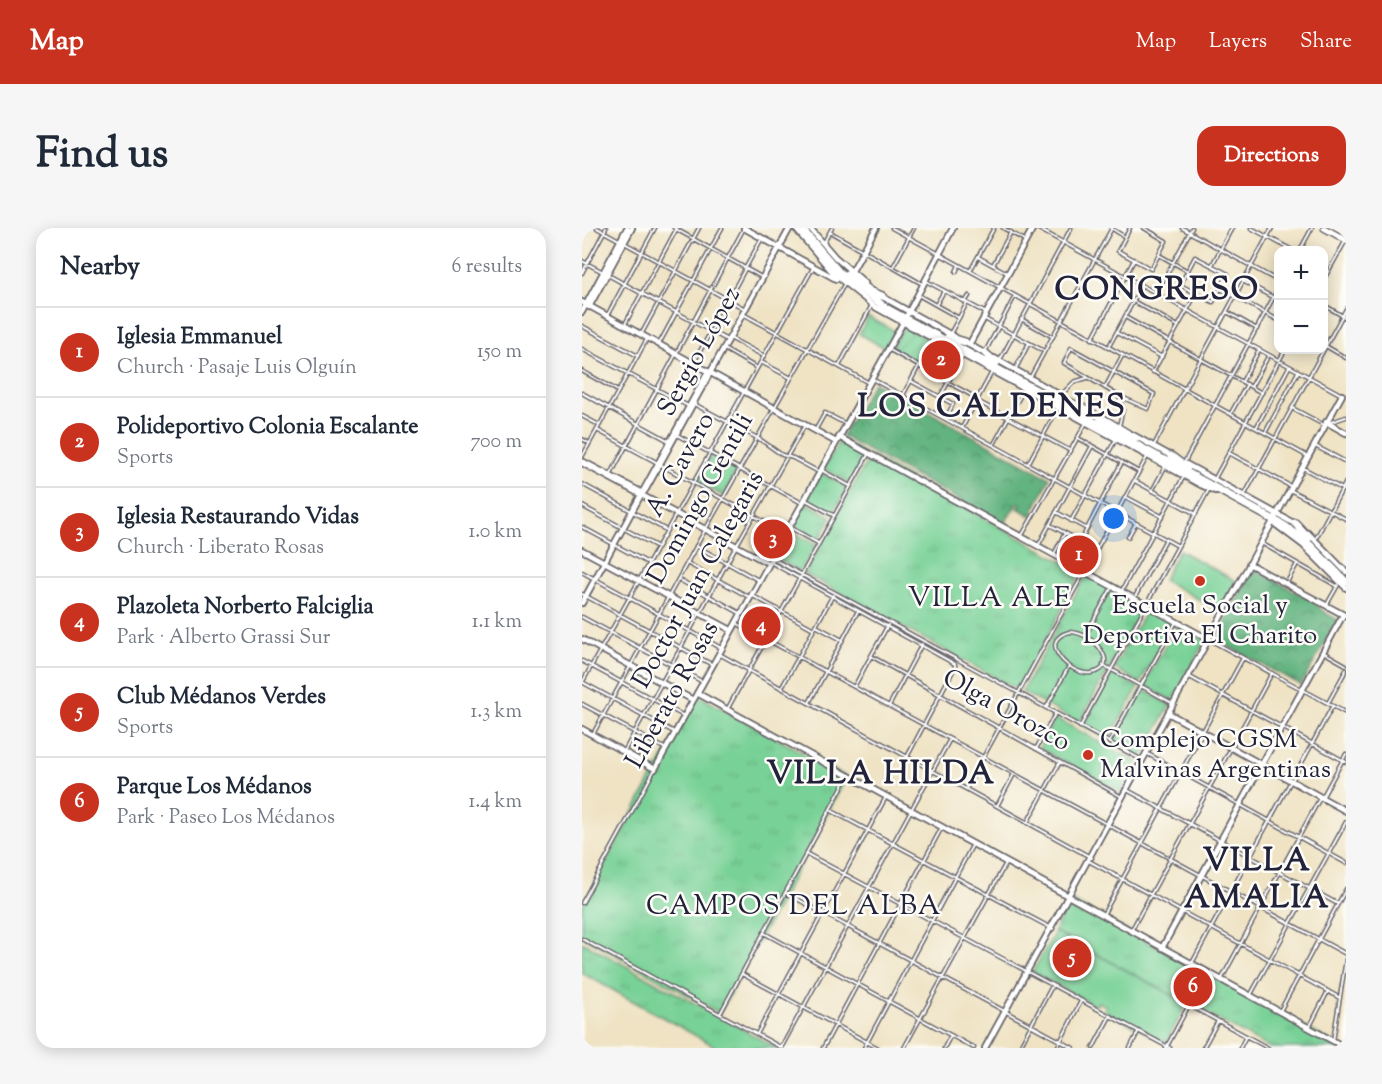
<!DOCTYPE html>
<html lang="en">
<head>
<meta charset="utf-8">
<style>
	body { margin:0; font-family:"Sorts Mill Goudy",serif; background:#f6f6f7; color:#1f2937 }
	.controls { position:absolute; right:18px; top:18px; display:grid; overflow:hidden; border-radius:12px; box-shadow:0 3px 15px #0003 }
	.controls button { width:54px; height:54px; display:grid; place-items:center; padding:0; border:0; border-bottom:2px solid #e0e1e3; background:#fff; color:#1f2937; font:30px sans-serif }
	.you { position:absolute; left:532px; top:291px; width:21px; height:21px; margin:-15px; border:4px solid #fff; border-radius:50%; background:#1a73e8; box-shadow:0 0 0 9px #1a73e833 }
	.badge { display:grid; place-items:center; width:39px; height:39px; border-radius:50%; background:#c8321e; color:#fff; font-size:20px; font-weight:700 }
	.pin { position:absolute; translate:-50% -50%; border:3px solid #fff; box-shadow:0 2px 6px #0006 }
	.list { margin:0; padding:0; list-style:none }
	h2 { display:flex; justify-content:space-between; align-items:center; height:78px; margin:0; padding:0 24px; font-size:26px }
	h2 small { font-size:20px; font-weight:400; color:#747a83 }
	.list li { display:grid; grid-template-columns:39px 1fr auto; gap:18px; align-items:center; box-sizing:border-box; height:90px; padding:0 24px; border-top:2px solid #e0e1e3 }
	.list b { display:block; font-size:22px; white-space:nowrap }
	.list p { margin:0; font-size:20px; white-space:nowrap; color:#747a83 }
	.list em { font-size:20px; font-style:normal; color:#747a83 }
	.map { position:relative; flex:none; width:764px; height:820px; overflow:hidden; border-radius:18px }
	header { display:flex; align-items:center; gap:36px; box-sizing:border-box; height:84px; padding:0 30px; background:#c8321e; color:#fff }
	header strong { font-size:28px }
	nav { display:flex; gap:33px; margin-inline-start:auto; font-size:21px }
	.intro { display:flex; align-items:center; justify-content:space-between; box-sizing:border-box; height:144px; padding:0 36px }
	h1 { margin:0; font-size:42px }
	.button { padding:15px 27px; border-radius:18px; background:#c8321e; color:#fff; font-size:21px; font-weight:700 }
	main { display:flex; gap:36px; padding:0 36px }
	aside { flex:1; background:#fff; border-radius:18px; box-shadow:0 3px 15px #0003 }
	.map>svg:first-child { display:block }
	.grass { fill:url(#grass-tufts); stroke:#4d7a68; stroke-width:1.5 }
	.forest { fill:url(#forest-crowns); stroke:#426a5d; stroke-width:1.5 }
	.garden { fill:url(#garden-furrows); stroke:#4d7a68; stroke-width:1.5 }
	.pitch { fill:#78d196; stroke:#4d7a68; stroke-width:1.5 }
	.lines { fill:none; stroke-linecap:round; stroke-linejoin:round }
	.street-casing { stroke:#6a666b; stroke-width:5 }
	.secondary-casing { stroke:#6a666b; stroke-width:8 }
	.primary-casing { stroke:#6a666b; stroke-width:8 }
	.highway-casing { stroke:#6a666b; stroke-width:10 }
	.street { stroke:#fff; stroke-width:2 }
	.secondary { stroke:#fff; stroke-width:4.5 }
	.primary { stroke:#fff; stroke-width:5 }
	.highway { stroke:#fff; stroke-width:7 }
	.poi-dot { fill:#c8321e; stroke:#fdfcf7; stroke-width:2 }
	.labels { text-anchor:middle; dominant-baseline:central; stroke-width:5; stroke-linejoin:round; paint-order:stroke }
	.street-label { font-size:26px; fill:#22223b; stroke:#fdfcf7 }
	.poi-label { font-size:26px; fill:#22223b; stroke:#fdfcf7 }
	.quarter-label { font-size:28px; letter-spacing:1.5px; fill:#22223b; stroke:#fdfcf7 }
	.district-label { font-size:32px; font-weight:bold; letter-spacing:1.5px; fill:#22223b; stroke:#fdfcf7 }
</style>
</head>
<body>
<header>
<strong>Map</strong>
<nav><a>Map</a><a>Layers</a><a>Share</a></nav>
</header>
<div class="intro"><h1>Find us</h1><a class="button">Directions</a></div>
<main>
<aside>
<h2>Nearby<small>6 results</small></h2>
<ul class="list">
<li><span class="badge">1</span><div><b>Iglesia Emmanuel</b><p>Church · Pasaje Luis Olguín</p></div><em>150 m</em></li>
<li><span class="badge">2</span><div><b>Polideportivo Colonia Escalante</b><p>Sports</p></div><em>700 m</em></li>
<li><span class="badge">3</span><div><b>Iglesia Restaurando Vidas</b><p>Church · Liberato Rosas</p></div><em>1.0 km</em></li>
<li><span class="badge">4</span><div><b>Plazoleta Norberto Falciglia</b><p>Park · Alberto Grassi Sur</p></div><em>1.1 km</em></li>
<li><span class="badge">5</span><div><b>Club Médanos Verdes</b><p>Sports</p></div><em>1.3 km</em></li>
<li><span class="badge">6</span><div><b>Parque Los Médanos</b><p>Park · Paseo Los Médanos</p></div><em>1.4 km</em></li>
</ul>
</aside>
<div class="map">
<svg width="764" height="820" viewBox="0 0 764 820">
	<defs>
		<pattern id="grass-tufts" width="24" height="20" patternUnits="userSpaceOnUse" patternTransform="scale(1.5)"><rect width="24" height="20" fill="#78d196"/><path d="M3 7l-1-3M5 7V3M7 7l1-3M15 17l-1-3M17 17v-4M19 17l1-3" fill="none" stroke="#68b382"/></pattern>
		<pattern id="forest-crowns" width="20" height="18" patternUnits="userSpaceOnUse" patternTransform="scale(1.5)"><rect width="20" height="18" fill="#62b37f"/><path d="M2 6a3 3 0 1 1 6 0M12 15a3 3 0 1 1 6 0" fill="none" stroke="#509169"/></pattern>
		<pattern id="garden-furrows" width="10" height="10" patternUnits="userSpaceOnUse" patternTransform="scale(1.5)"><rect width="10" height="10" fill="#78d196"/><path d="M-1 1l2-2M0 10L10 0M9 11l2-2" fill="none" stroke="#68b382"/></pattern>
	</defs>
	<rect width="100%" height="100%" fill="#fdfcf7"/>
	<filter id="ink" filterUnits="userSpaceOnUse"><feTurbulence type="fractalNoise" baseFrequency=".0167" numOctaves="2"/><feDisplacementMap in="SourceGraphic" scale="12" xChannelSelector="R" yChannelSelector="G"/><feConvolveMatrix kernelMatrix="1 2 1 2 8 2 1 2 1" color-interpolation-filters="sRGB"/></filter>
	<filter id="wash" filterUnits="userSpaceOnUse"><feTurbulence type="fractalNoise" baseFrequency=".008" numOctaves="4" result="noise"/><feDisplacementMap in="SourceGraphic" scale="24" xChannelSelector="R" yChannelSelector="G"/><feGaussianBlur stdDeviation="1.35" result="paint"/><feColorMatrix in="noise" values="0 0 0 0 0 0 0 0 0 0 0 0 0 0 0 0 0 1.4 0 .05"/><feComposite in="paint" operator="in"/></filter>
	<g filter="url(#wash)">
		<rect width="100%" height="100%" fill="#efe3c4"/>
		<path class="grass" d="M258 212 284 226 268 256 242 241Z
			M129 226 156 242 141 268 113 253Z
			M288 228 500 344 436 462 223 346Z
			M239 245 266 259 251 285 225 270Z
			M223 274 250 289 236 313 209 298Z
			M207 302 234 317 219 344 191 329Z
			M504 347 561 378 497 495 440 464Z
			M565 381 591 395 558 455 532 440Z
			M595 397 623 412 591 473 562 457Z
			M530 445 556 459 527 512 501 498Z
			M560 461 588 477 560 530 531 514Z
			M115 467 265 549 138 785 0 708V679Z
			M489 672 761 820H688L472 703Z
			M0 714 195 820H136L0 745Z"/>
		<path class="forest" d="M292 154 468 250 449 288 436 280 439 276 436 274 422 296 261 209 260 207Z
			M672 341 729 372 742 384 756 392 719 457 633 412 670 342Z"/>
		<path class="garden" d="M324 99 346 111 347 114 336 133 334 134 311 121 310 119 321 100Z"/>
		<path class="pitch" d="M286 89 313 103 303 120 277 106Z
			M597 322 654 353 638 383 581 352Z
			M473 490 555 534 539 564 457 520Z
			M473 704 605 775 585 813 582 814 522 782 524 778 516 774 514 778 452 745 451 743Z"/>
	</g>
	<g filter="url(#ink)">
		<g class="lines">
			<defs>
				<path id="street" d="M15 0 163 81
					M92 0 181 50
					M310 0 725 228
					M421 0 444 13
					M455 0 760 167
					M529 0 543 9
					M548 0 536 23 569 41 584 13 562 0
					M600 0 696 53
					M669 0 710 22
					M248 4 342 57
					M0 6 3 0
					M241 16 250 0
					M718 22 730 0
					M577 27 604 42
					M396 29 425 45
					M613 29 646 46 631 74 598 57Z
					M0 33 21 44
					M411 37 429 4
					M630 37 650 0
					M311 39 332 0
					M388 43 412 0
					M374 44 377 37
					M0 45 24 0
					M26 47 145 112
					M742 51 764 12
					M344 53 404 85
					M661 53 692 70
					M639 61 696 92
					M574 66 610 0
					M336 67 377 90
					M551 73 596 98
					M383 74 387 68
					M354 77 362 63
					M742 77 764 90
					M645 84 675 101
					M26 86 73 0
					M161 86 287 155
					M543 89 680 165
					M401 90 462 123
					M439 91 471 109
					M0 98 56 128
					M42 98 95 0
					M60 105 117 0
					M535 105 580 129
					M368 106 385 75
					M148 110 182 128
					M510 111 552 32
					M77 116 140 0
					M742 117 764 130
					M489 120 572 166 566 181 535 167 482 135Z
					M526 120 559 59
					M0 121 106 178
					M142 121 175 140
					M306 121 396 171
					M403 124 433 68
					M418 132 489 0
					M179 134 209 150
					M111 136 180 10
					M257 138 290 77
					M433 142 447 115
					M0 143 36 163
					M571 144 614 66
					M448 150 530 0
					M290 151 596 318
					M329 153 371 176 364 191
					M660 154 677 122
					M669 159 687 127
					M523 160 540 128
					M0 165 87 213
					M321 167 351 112
					M479 167 492 154 505 150
					M358 169 381 127
					M537 169 541 181 537 198
					M395 173 489 223
					M112 176 179 212 200 227 211 230 237 244
					M710 180 742 197
					M649 185 665 156
					M0 188 17 197
					M749 194 764 189
					M380 200 410 144
					M674 200 707 139
					M234 201 243 185 264 196
					M15 202 74 234
					M683 205 716 144
					M95 207 220 275
					M496 210 557 244
					M0 211 7 215
					M412 216 442 161
					M733 218 764 234
					M571 219 690 0
					M647 225 710 259
					M0 229 65 111
					M602 235 696 61
					M446 236 476 180
					M79 237 203 305
					M721 240 764 263
					M239 242 268 258
					M28 248 162 0
					M632 252 703 122
					M553 253 614 286
					M0 256 84 302
					M708 262 764 291
					M570 263 583 239
					M662 268 764 81
					M544 269 581 289
					M222 271 251 287
					M0 278 74 318
					M474 284 505 301
					M489 293 534 211
					M468 297 498 313
					M0 299 66 335
					M207 299 236 315
					M439 309 504 195
					M546 309 554 295
					M733 312 764 254
					M679 315 755 358
					M114 318 176 352
					M456 318 510 218
					M472 326 483 305
					M191 331 560 532
					M105 335 167 369
					M190 335 373 436V439L325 529
					M487 335 540 234
					M0 344 139 420
					M96 351 158 385
					M704 356 715 336
					M539 364 602 248
					M0 366 129 436
					M171 368 232 401
					M553 369 584 311
					M744 378 756 357
					M0 389 121 454
					M156 396 764 726
					M234 398 260 412
					M487 404C514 404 540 441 509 445 488 448 454 413 487 404Z
					M504 406 530 359
					M626 411 764 485
					M741 424 764 437
					M139 427 510 630
					M289 428 540 569
					M0 433 102 488
					M521 437 590 475
					M606 448 764 534
					M0 454 92 504
					M0 455 232 38
					M200 459 251 367
					M272 459 306 397
					M227 475 276 383
					M746 475 764 442
					M0 476 84 521
					M307 478 340 416
					M146 480 287 225
					M464 480 487 438
					M498 499 627 261
					M11 506 122 304 263 55
					M527 515 594 394
					M454 521 473 486
					M43 522 152 322 223 197
					M564 525 764 635
					M710 553 750 479
					M384 561 565 229
					M545 562 756 676
					M741 568 764 526
					M415 578 432 546
					M248 582 471 701
					M445 595 478 534
					M225 626 588 820
					M505 632 758 770
					M204 665 491 820
					M0 675 73 541
					M522 685 661 430
					M549 703 690 445
					M182 705 392 820
					M0 711 200 820
					M160 746 296 820
					M639 752 738 570
					M668 768 764 594
					M607 777 686 820
					M698 783 764 661
					M138 786 266 548
					M728 798 746 763
					M175 806 304 569
					M751 813 764 731
					M760 818 764 810
					M199 820 368 511
					M241 820 360 599
					M282 820 391 616
					M322 820 424 635
					M362 820 369 807
					M437 820 470 758
					M475 820 499 773
					M511 820 528 788
					M548 820 556 804
					M584 820 607 777 609 737 709 553
					M621 820 636 793
					M658 820 664 808"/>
				<path id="secondary" d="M162 0 254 51
					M213 0 253 47 293 79 619 257 633 263
					M228 0 253 29 283 55
					M270 43 294 0
					M299 68 373 109
					M0 74 254 214
					M7 79 50 0
					M0 84 45 0
					M380 113 404 126
					M387 117 451 0
					M412 130 478 167
					M504 181 520 190
					M744 194 764 205
					M551 207 591 229
					M257 209 626 411
					M0 233 57 263 60 266
					M0 235 186 335
					M604 236 715 297
					M60 266 64 261 208 0
					M693 296 721 317 764 360
					M726 305 764 344
					M0 322 149 402
					M667 336 762 387
					M0 375 126 144
					M0 411 111 472
					M115 465 764 820
					M586 485 764 583
					M0 501 73 541 323 91 371 0
					M580 720 761 387
					M403 820 760 167"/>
				<path id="primary" d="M742 0 764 12"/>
				<path id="highway" d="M219 0 257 44 304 80 703 298 728 317 764 354
					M265 46 290 64 300 68
					M366 109 383 114
					M403 125 414 135
					M469 166 505 182
					M518 189 553 210
					M589 228 605 240
					M713 295 727 310"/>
			</defs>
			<use href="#street" class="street-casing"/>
			<use href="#secondary" class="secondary-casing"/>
			<use href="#primary" class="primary-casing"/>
			<use href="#highway" class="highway-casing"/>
			<use href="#street" class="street"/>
			<use href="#secondary" class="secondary"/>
			<use href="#primary" class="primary"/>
			<use href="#highway" class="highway"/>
		</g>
	</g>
	<g class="poi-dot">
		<circle cx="618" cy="353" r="6"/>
		<circle cx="506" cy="527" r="6"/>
	</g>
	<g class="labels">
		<g class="street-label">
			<text transform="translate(118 124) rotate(-61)">Sergio López</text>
			<text transform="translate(99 237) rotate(-61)">A. Cavero</text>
			<text transform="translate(119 271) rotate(-61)">Domingo Gentili</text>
			<text transform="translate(117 352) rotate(-61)">Doctor Juan Calegaris</text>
			<text transform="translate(91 467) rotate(-61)">Liberato Rosas</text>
			<text transform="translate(424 483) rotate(29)">Olga Orozco</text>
		</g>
		<g class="poi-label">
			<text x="618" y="378">Escuela Social y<tspan x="618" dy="30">Deportiva El Charito</tspan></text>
			<text x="518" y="512" text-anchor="start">Complejo CGSM<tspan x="518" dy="30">Malvinas Argentinas</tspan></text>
		</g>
		<g class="quarter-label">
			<text x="408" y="371">VILLA ALE</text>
			<text x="212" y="679">CAMPOS DEL ALBA</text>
		</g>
		<g class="district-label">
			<text x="575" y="63">CONGRESO</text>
			<text x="410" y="180">LOS CALDENES</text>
			<text x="299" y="547">VILLA HILDA</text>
			<text x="675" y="634">VILLA<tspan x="675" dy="37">AMALIA</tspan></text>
		</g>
	</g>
</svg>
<div class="controls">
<button>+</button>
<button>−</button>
</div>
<div class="you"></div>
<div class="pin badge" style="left:497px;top:327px">1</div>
<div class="pin badge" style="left:359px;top:132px">2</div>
<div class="pin badge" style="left:191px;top:311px">3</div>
<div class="pin badge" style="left:179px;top:398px">4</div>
<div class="pin badge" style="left:490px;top:730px">5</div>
<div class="pin badge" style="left:611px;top:759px">6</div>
</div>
</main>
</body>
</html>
